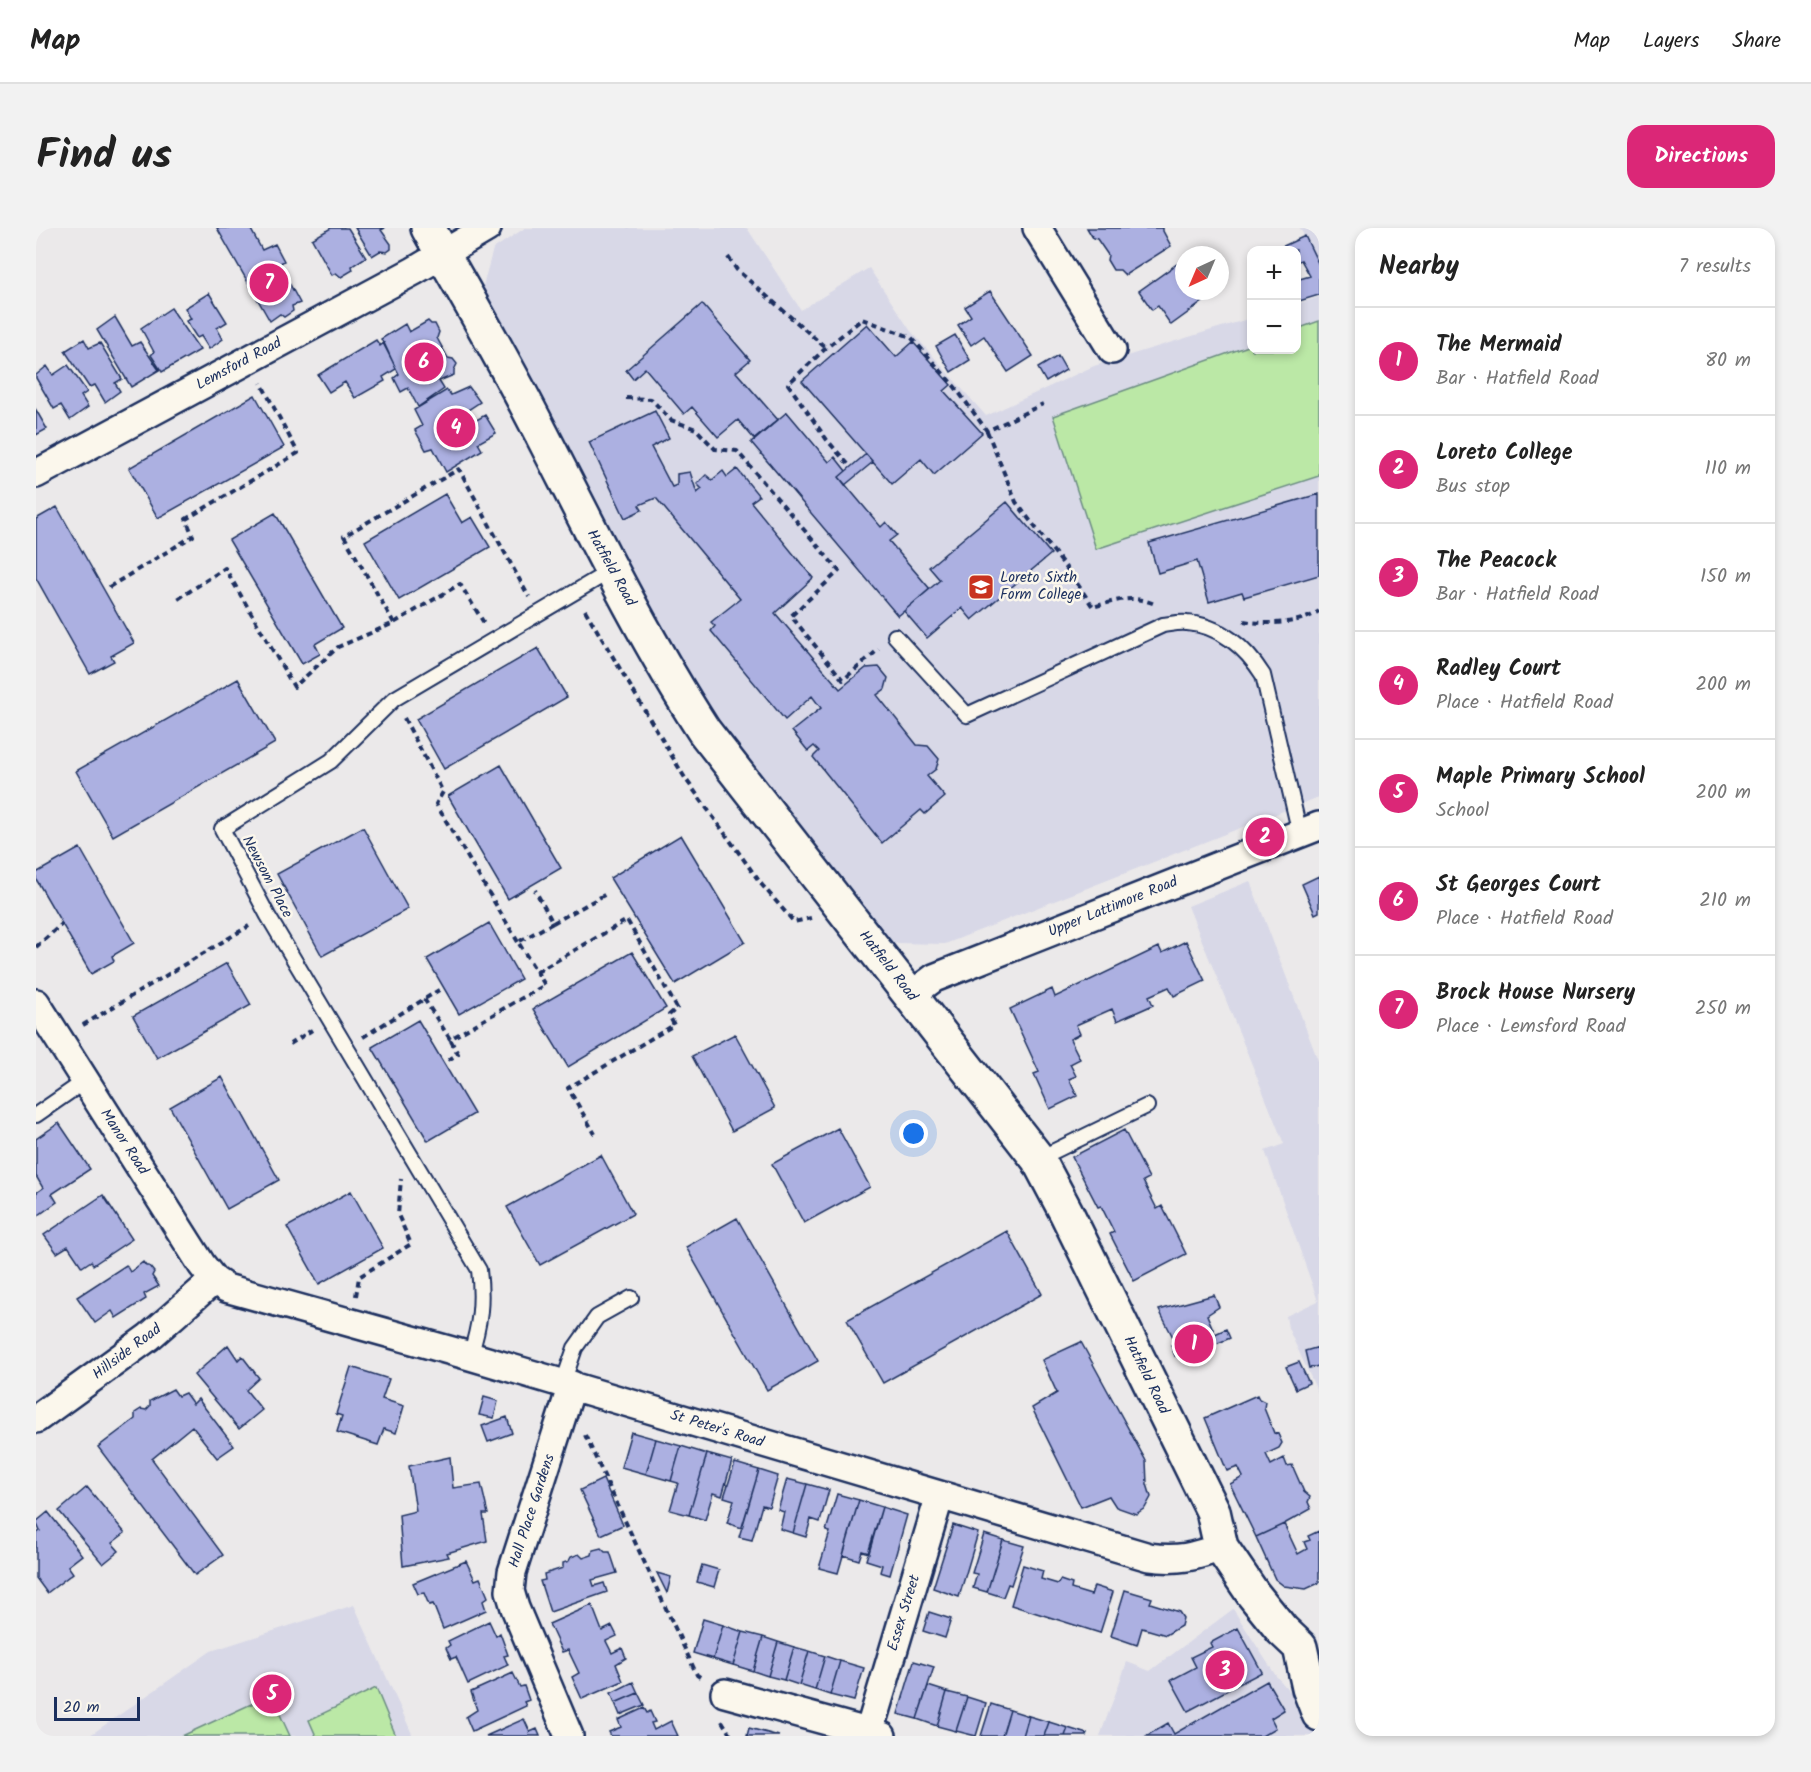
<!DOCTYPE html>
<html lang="en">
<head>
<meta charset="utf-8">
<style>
	body { margin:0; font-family:Kalam,sans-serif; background:#f2f2f2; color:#222 }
	.controls { position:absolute; right:18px; top:18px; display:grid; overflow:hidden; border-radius:12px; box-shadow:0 3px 9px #0003 }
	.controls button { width:54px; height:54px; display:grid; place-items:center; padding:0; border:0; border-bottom:2px solid #e0e0e0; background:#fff; color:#222; font:30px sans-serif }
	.compass { position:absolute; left:1139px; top:18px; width:54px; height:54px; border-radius:50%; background:#fff; box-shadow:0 3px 9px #0003; rotate:224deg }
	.scale { position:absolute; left:18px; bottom:15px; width:86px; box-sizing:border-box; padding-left:6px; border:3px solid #1b2f5e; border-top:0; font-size:16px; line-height:21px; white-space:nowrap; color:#1b2f5e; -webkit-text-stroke:4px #fbf7ec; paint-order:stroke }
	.you { position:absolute; left:878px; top:906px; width:21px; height:21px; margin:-15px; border:4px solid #fff; border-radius:50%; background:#1a73e8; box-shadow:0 0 0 9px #1a73e833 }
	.badge { display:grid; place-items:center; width:39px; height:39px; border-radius:50%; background:#db2777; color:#fff; font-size:20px; font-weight:700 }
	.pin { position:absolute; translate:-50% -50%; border:3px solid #fff; box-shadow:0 2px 6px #0006 }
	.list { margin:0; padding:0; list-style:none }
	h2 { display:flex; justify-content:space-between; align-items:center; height:78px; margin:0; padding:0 24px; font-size:26px }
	h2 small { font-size:20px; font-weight:400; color:#767676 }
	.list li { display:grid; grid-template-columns:39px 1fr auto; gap:18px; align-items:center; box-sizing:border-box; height:108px; padding:0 24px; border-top:2px solid #e0e0e0 }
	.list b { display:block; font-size:22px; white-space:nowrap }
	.list p { margin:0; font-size:20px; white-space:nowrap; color:#767676 }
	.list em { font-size:20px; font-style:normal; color:#767676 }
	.map { position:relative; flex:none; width:1283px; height:1508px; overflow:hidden; border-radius:18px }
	header { display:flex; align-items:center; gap:36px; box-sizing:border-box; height:84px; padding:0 30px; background:#fff; border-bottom:2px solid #e0e0e0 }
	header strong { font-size:28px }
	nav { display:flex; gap:33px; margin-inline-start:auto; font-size:21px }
	.intro { display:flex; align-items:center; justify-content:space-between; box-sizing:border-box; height:144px; padding:0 36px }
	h1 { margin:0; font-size:42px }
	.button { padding:15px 27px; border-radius:18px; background:#db2777; color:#fff; font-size:21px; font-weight:700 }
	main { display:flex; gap:36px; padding:0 36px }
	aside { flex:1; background:#fff; border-radius:18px; box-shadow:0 3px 9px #0003 }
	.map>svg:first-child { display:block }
	.built { fill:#d8d8e7 }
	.green { fill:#bbe8a6; stroke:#6b8c82; stroke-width:1.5 }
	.building { fill:#acb0e1; stroke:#1b2f5e; stroke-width:1.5 }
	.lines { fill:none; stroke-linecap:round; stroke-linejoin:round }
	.service-casing { stroke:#1b2f5e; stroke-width:18 }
	.minor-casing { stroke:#1b2f5e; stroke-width:32 }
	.primary-casing { stroke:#1b2f5e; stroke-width:38 }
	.path { stroke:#1b2f5e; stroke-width:4; stroke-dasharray:6 4.5; stroke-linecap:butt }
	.service { stroke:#fbf7ec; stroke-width:14 }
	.minor { stroke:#fbf7ec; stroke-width:27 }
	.primary { stroke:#fbf7ec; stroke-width:33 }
	.labels { text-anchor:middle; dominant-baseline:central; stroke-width:5; stroke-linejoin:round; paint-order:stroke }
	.street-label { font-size:15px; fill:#1b2f5e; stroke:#fbf7ec }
	.poi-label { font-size:15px; fill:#1b2f5e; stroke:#fbf7ec; text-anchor:start }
</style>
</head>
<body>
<header>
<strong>Map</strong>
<nav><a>Map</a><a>Layers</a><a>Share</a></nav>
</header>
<div class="intro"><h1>Find us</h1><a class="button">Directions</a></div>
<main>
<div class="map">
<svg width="1283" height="1508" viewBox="0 0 1283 1508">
	<rect width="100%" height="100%" fill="#ebe9ea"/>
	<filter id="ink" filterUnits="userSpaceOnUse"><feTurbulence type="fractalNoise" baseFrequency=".0167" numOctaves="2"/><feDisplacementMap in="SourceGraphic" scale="12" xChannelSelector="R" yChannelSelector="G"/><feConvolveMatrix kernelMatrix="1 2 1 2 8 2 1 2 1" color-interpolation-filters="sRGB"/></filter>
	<g filter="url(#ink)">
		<path class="built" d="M489 0H711L765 82 833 40 874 102 950 188 1058 138 1215 90 1216 122H1260L1261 76 1283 69V569L909 716 858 715 675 490 447 58 457 21Z
			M1264 0H1283V37Z
			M1214 653 1283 835V1167L1252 1100 1250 1088 1282 1073 1229 923 1248 916 1152 678Z
			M318 1377 377 1508H53L175 1423Z
			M1197 1381 1240 1448 1266 1477 1282 1508H1064L1091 1434 1114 1443Z"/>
		<path class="green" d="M1283 93V248L1060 321 1017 188 1215 117 1216 122H1260L1261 101Z
			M340 1460 360 1508H280L273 1492Z
			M235 1467 254 1508H146Z"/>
		<path class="building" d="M181 0H214L226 22 239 16 248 33 243 36 264 75 256 78 257 83 248 89 244 86 234 93Z
			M295 0H312L330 29 316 38 317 42 305 49 300 45 296 47 276 11Z
			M319 0H349L345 2 355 16V21L351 24 344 23 336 28Z
			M1051 0H1127V3L1135 18 1089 47 1084 42H1077L1071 32 1072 27 1061 11 1057 10Z
			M1269 8 1283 37V67L1260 74V52L1274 48 1265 32 1260 34V22H1239Z
			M1148 31V63H1161L1168 73 1135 97 1122 78 1116 82 1103 63Z
			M954 63 997 128 972 144 948 108 935 117 922 97 935 88 929 79Z
			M173 65 191 94 181 100 187 111 173 121 165 108 161 110 150 93 155 91 149 80Z
			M666 76 714 132 700 144 742 192 719 212 702 192 682 209 656 179 648 186 609 140 597 151 590 142Z
			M135 80 164 122 126 144 115 127 118 124 105 100Z
			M79 89 96 118 104 114 123 142 95 159 61 102Z
			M392 93 395 96H399L403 104 401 110 412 130 417 131 421 136 418 142V147L403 153 408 161 382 179 372 160 365 164 358 150 363 146 345 111 369 96 373 104Z
			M831 96 860 129 877 114 915 157 908 163 946 205 898 247 885 231 856 256 766 153Z
			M919 107 934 132 915 144 900 118Z
			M48 111 53 120 64 115 86 151 79 155 84 163 69 174 59 157 53 159 29 123Z
			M340 112 344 118 348 115 360 141 347 149 349 153 319 170 309 154 293 164 282 147Z
			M1022 128 1030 142 1010 154 1002 140Z
			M32 137 51 164 45 168 52 179 34 192 25 177 18 181 0 150V147L11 138 17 147Z
			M433 159 444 174 426 186 432 197 449 187 460 205 442 215 446 222 410 244 397 220 390 222 379 202 386 198 378 182 411 162 415 167Z
			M219 167 248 219 122 290 93 240Z
			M0 182 11 201 0 207Z
			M619 183 633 210 615 219 636 259 641 257V246L654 244 661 265 666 261 661 256 670 247 676 252 687 243 691 249 701 241 723 268 715 274 777 350 739 385 804 461 830 440 843 439 852 450 849 461 841 467 881 517 892 518 903 531 900 541 891 548 909 569 889 586 885 582 846 615 777 529 783 523 778 518 772 523 756 503 785 480 776 468 749 492 675 403 679 398 675 394 704 371 620 270 603 277 606 282 589 290 553 214Z
			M751 184 793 234 799 229 810 243 803 249 845 299 850 294 861 307 853 313 894 361 862 388 715 214Z
			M830 226 837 234 809 257 803 249Z
			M409 266 426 295 436 289 454 319 363 372 329 313Z
			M1283 266V347L1208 369 1206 364 1173 374 1161 333 1122 345 1113 315Z
			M971 274 1015 326 936 392 926 380 891 410 868 383 904 352 893 339Z
			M21 279 98 415 75 428 78 433 54 446 0 350V291Z
			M239 285 306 400 279 416 284 426 266 436 193 312Z
			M502 420 531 469 408 541 380 491Z
			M202 451 239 515 77 608 40 543Z
			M465 537 525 640 472 671 412 568Z
			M327 599 372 681 286 728 241 646Z
			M645 607 709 714 639 756 574 650Z
			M44 620 98 715 76 728 78 733 55 746 0 651V645Z
			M1283 648V684L1279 686 1266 656Z
			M453 695 485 751 423 786 391 731Z
			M1150 713 1169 753 1138 768 1133 759 1113 768 1117 777 1081 793 1076 781 1040 797 1044 806 1034 811 1044 831 1034 836 1040 848 1033 851 1041 868 1014 881 998 846 1003 844 974 781 1016 761 1019 769 1123 719 1126 725Z
			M596 724 630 780 532 839 497 781Z
			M191 735 215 777 121 830 97 788Z
			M382 792 438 886 392 913 336 819Z
			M699 806 739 880 696 903 656 828Z
			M186 849 243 952 191 981 134 879Z
			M23 895 54 941 16 966 21 974 0 989V965L7 960 0 948V911Z
			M802 900 834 959 768 995 736 936Z
			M1088 902 1113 950 1107 953 1121 981 1126 978 1150 1026 1098 1053 1074 1006 1078 1004 1065 978 1062 979 1036 929Z
			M565 927 597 986 504 1037 471 979Z
			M315 963 347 1020 283 1056 251 999Z
			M67 967 96 1011 57 1037 55 1033 46 1039 32 1018 21 1025 8 1007Z
			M701 990 782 1133 731 1162 650 1019Z
			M971 1003 1006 1066 847 1155 811 1092Z
			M107 1034 110 1038H113L118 1044 116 1048 123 1058 108 1066 110 1071 80 1090 76 1083 59 1095 41 1069 90 1037 94 1044Z
			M1178 1067 1183 1079 1171 1087 1179 1106 1190 1101 1194 1110 1147 1130 1145 1124 1139 1128 1135 1117 1140 1115 1123 1082Z
			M1045 1114 1110 1233 1111 1256 1115 1269 1109 1280 1100 1286 1080 1279 1073 1268 1045 1279 996 1180 1021 1165 1006 1132Z
			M192 1117 202 1132 206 1128 223 1150 210 1162 226 1182 203 1201 158 1147Z
			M1283 1119V1138L1273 1140 1269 1123Z
			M1263 1134 1273 1155 1260 1161 1250 1139Z
			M315 1139 353 1151 346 1171 368 1178 360 1205 348 1201 342 1217 301 1204 306 1188 300 1186Z
			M137 1161 142 1168 149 1165 157 1176 162 1171 198 1218 181 1230 156 1198 116 1231 187 1327 159 1347 62 1219 99 1191V1185L105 1181 110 1182 114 1178V1173Z
			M1221 1167 1223 1171 1229 1174 1228 1180 1238 1205 1242 1206 1246 1215 1243 1220 1230 1226 1235 1237 1248 1230 1251 1238 1256 1237 1268 1264 1274 1269 1272 1274 1275 1281 1248 1296 1220 1309 1194 1256 1207 1249 1202 1239 1191 1243 1169 1190Z
			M448 1169 462 1173 458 1190 443 1187Z
			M471 1189 476 1205 452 1214 446 1198Z
			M595 1204 620 1211 610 1246 585 1239Z
			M620 1211 645 1218 635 1253 610 1246Z
			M645 1218 671 1226 653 1287 634 1282 642 1255 635 1253Z
			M671 1226 696 1233 686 1268 677 1265 669 1292 653 1287Z
			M414 1229 417 1260 445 1256 452 1286H447L451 1313 411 1325 413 1329 367 1338 363 1287 380 1283 373 1238Z
			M699 1235 723 1242 706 1300 691 1295 698 1272 688 1269Z
			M723 1242 742 1248 733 1279 726 1277 716 1312 703 1309Z
			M567 1251 587 1297 565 1307 544 1262Z
			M751 1251 771 1256 757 1305 744 1301 748 1284 742 1282Z
			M771 1256 793 1262 784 1294 775 1291 770 1309 757 1305Z
			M51 1259 89 1305 76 1315 83 1323 67 1336 23 1283Z
			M801 1266 823 1272 802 1345 783 1340 794 1304 790 1303Z
			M823 1272 846 1279 833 1325 826 1323 823 1332 807 1327Z
			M846 1279 871 1287 854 1347 844 1344 846 1337 830 1332Z
			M12 1284 46 1327 32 1338 37 1345 11 1365 0 1350V1306L4 1303 0 1294Z
			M1248 1296 1262 1326 1271 1321 1268 1314 1274 1312 1272 1308 1283 1303V1355L1270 1361 1248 1358 1239 1351 1220 1309Z
			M917 1297 942 1305 923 1369 897 1360Z
			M948 1306 967 1312 951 1364 937 1360 941 1346 936 1345Z
			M967 1312 988 1318 975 1357 972 1356 967 1369 951 1364Z
			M565 1320 569 1324H574L581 1345 556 1352 558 1358 568 1355 571 1364 514 1384 504 1353 509 1352 508 1346 527 1340V1335L533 1333 535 1329 543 1326 547 1330 556 1327 557 1322Z
			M430 1333 439 1352 444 1350 452 1369 447 1373 450 1382 407 1401 397 1376 393 1377 388 1365 382 1366 377 1355Z
			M666 1337 683 1342 678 1359 661 1354Z
			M987 1337 1007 1343 1005 1351 1022 1356 1024 1352 1036 1356 1035 1361 1055 1367 1058 1358 1077 1364 1064 1405 975 1377Z
			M621 1345 635 1349 631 1365Z
			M1089 1362 1116 1370 1114 1375 1143 1384 1147 1390 1145 1398 1130 1407 1106 1400 1101 1417 1075 1408Z
			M556 1377 566 1403 576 1398 581 1408 570 1413 576 1425 586 1420 590 1430 580 1436 587 1453 546 1471 536 1449 543 1445 532 1422 526 1424 513 1396Z
			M893 1384 915 1391 909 1410 887 1403Z
			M667 1391 687 1397 677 1431 657 1425Z
			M453 1393 460 1408 464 1405 472 1427 468 1428 472 1437 432 1456 420 1429 415 1431 410 1420 414 1417 412 1413Z
			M687 1397 707 1404 697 1437 677 1431Z
			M1202 1400 1226 1444 1152 1483 1135 1452 1160 1439 1155 1429 1176 1419 1174 1415Z
			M707 1404 727 1409 717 1443 697 1437Z
			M727 1409 742 1414 732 1448 717 1443Z
			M742 1414 758 1419 748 1452 732 1448Z
			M758 1419 773 1423 763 1457 748 1452Z
			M773 1423 789 1428 779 1462 763 1457Z
			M789 1428 804 1433 794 1467 779 1462Z
			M804 1433 828 1440 818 1473 794 1467Z
			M878 1433 898 1439 881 1491 862 1486Z
			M477 1445 484 1459 488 1458 493 1472 488 1474 490 1478 436 1503 430 1489 441 1482 435 1464Z
			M1231 1453 1248 1482 1235 1490 1240 1500 1226 1508H1110L1132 1495 1138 1506Z
			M597 1454 602 1465 579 1475 575 1465Z
			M892 1458 911 1464 901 1498 881 1491Z
			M911 1464 931 1469 920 1503 901 1498Z
			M602 1465 608 1477 584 1487 579 1475Z
			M931 1469 950 1475 940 1508 920 1503Z
			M955 1476 974 1482 966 1508H945Z
			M608 1480 611 1485 614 1483 619 1494 615 1495 618 1502 635 1493 642 1508H575L573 1504 585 1499 582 1492Z
			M974 1482 993 1488 987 1508H966Z
			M993 1488 1013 1494 1008 1508H987Z
			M488 1491 494 1504 501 1501 504 1508H450Z
			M1013 1494 1032 1500 1029 1508H1008Z
			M713 1500 743 1508H711Z
			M1032 1500 1051 1506 1050 1508H1029Z"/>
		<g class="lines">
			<defs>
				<path id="service" d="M859 408 931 487 1127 397C1135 396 1143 394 1151 395 1184 397 1210 420 1227 447L1264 606
					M0 887 49 853
					M1002 931 1111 878
					M434 1128C444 1097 447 1074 443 1042L232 688 186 601 295 533 358 471 576 342
					M527 1155 539 1120 561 1089 595 1070"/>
				<path id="minor" d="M1001 0 1076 122
					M0 246 378 43 451 0
					M875 767 898 750 1283 598
					M0 775 166 1037 178 1052 190 1060 434 1128 1113 1329C1142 1333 1158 1329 1185 1319
					M0 1191 113 1109 178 1052
					M689 1465 846 1508
					M833 1504 904 1267
					M533 1508 479 1380 474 1363 476 1344 536 1157"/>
				<path id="primary" d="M392 0C430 67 469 134 504 203 556 304 606 407 668 503L1002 931 1030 984 1177 1283 1185 1319 1217 1366 1246 1402 1264 1419 1273 1460 1283 1486"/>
			</defs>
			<use href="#service" class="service-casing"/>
			<use href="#minor" class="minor-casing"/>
			<use href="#primary" class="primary-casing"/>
			<path class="path" d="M692 29 701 42 790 120
				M590 170 615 171 635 192 660 201 679 221 701 223 803 343 755 388 807 452 843 421
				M951 203 980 274 1034 345 1057 379C1082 372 1097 366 1121 377
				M812 236 791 212 752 156 790 120 826 91 875 109 919 159 951 203 1007 176
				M73 359 157 308 150 291 262 225 225 155
				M142 371 189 340 258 459 302 419 358 395 424 356 448 395
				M549 382 649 550 726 657 758 694 775 690
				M1208 393C1229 397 1266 396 1283 383
				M358 395 308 308 423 241 493 369
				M368 490 407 564 400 576 482 714
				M517 695 570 666
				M0 719 26 696
				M501 744 591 692 641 780 633 787 638 797 532 860 559 906
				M388 771 414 811 509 757 482 714 517 695 499 662
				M47 797 213 698
				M327 809 403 762
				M254 816 276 802
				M412 832 422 826 414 811
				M320 1068 323 1049 375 1016 362 987 365 951
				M549 1207 661 1447 667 1451
				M686 1493 695 1508"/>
			<use href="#service" class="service"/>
			<use href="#minor" class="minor"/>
			<use href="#primary" class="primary"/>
		</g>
	</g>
	<defs>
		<symbol id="school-square" viewBox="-11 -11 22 22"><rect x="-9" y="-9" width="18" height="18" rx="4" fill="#c8321e" stroke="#fbf7ec"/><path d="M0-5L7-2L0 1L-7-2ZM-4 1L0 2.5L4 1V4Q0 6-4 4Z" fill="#fff"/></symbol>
	</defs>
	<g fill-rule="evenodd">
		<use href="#school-square" x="930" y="344" width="30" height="30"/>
	</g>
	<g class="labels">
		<g class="street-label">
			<text transform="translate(203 136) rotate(-28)">Lemsford Road</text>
			<text transform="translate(575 340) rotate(61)">Hatfield Road</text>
			<text transform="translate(231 649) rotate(62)">Newsom Place</text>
			<text transform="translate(1077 679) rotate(-22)">Upper Lattimore Road</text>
			<text transform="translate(852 738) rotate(52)">Hatfield Road</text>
			<text transform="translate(88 914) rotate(57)">Manor Road</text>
			<text transform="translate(91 1124) rotate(-37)">Hillside Road</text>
			<text transform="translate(1110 1147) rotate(64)">Hatfield Road</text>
			<text transform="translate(681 1201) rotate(17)">St Peter's Road</text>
			<text transform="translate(496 1283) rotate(-72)">Hall Place Gardens</text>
			<text transform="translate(868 1385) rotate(-73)">Essex Street</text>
		</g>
		<g class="poi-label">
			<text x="964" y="350">Loreto Sixth<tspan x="964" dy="17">Form College</tspan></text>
		</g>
	</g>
</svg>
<div class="controls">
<button>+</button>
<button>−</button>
</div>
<svg class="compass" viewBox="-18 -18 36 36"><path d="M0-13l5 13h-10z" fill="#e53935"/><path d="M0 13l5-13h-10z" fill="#767676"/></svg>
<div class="scale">20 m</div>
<div class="you"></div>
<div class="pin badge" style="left:1158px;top:1116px">1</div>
<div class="pin badge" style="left:1229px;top:609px">2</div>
<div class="pin badge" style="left:1189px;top:1442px">3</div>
<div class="pin badge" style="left:420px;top:200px">4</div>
<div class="pin badge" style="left:236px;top:1466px">5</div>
<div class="pin badge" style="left:388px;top:134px">6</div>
<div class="pin badge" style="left:233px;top:55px">7</div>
</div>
<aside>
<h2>Nearby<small>7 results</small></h2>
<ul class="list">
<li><span class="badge">1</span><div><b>The Mermaid</b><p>Bar · Hatfield Road</p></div><em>80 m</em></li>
<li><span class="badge">2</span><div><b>Loreto College</b><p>Bus stop</p></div><em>110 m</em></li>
<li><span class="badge">3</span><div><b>The Peacock</b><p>Bar · Hatfield Road</p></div><em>150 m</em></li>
<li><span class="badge">4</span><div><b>Radley Court</b><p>Place · Hatfield Road</p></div><em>200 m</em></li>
<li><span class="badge">5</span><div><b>Maple Primary School</b><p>School</p></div><em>200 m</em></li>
<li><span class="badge">6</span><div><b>St Georges Court</b><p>Place · Hatfield Road</p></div><em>210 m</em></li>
<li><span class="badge">7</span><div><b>Brock House Nursery</b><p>Place · Lemsford Road</p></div><em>250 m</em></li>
</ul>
</aside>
</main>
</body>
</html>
